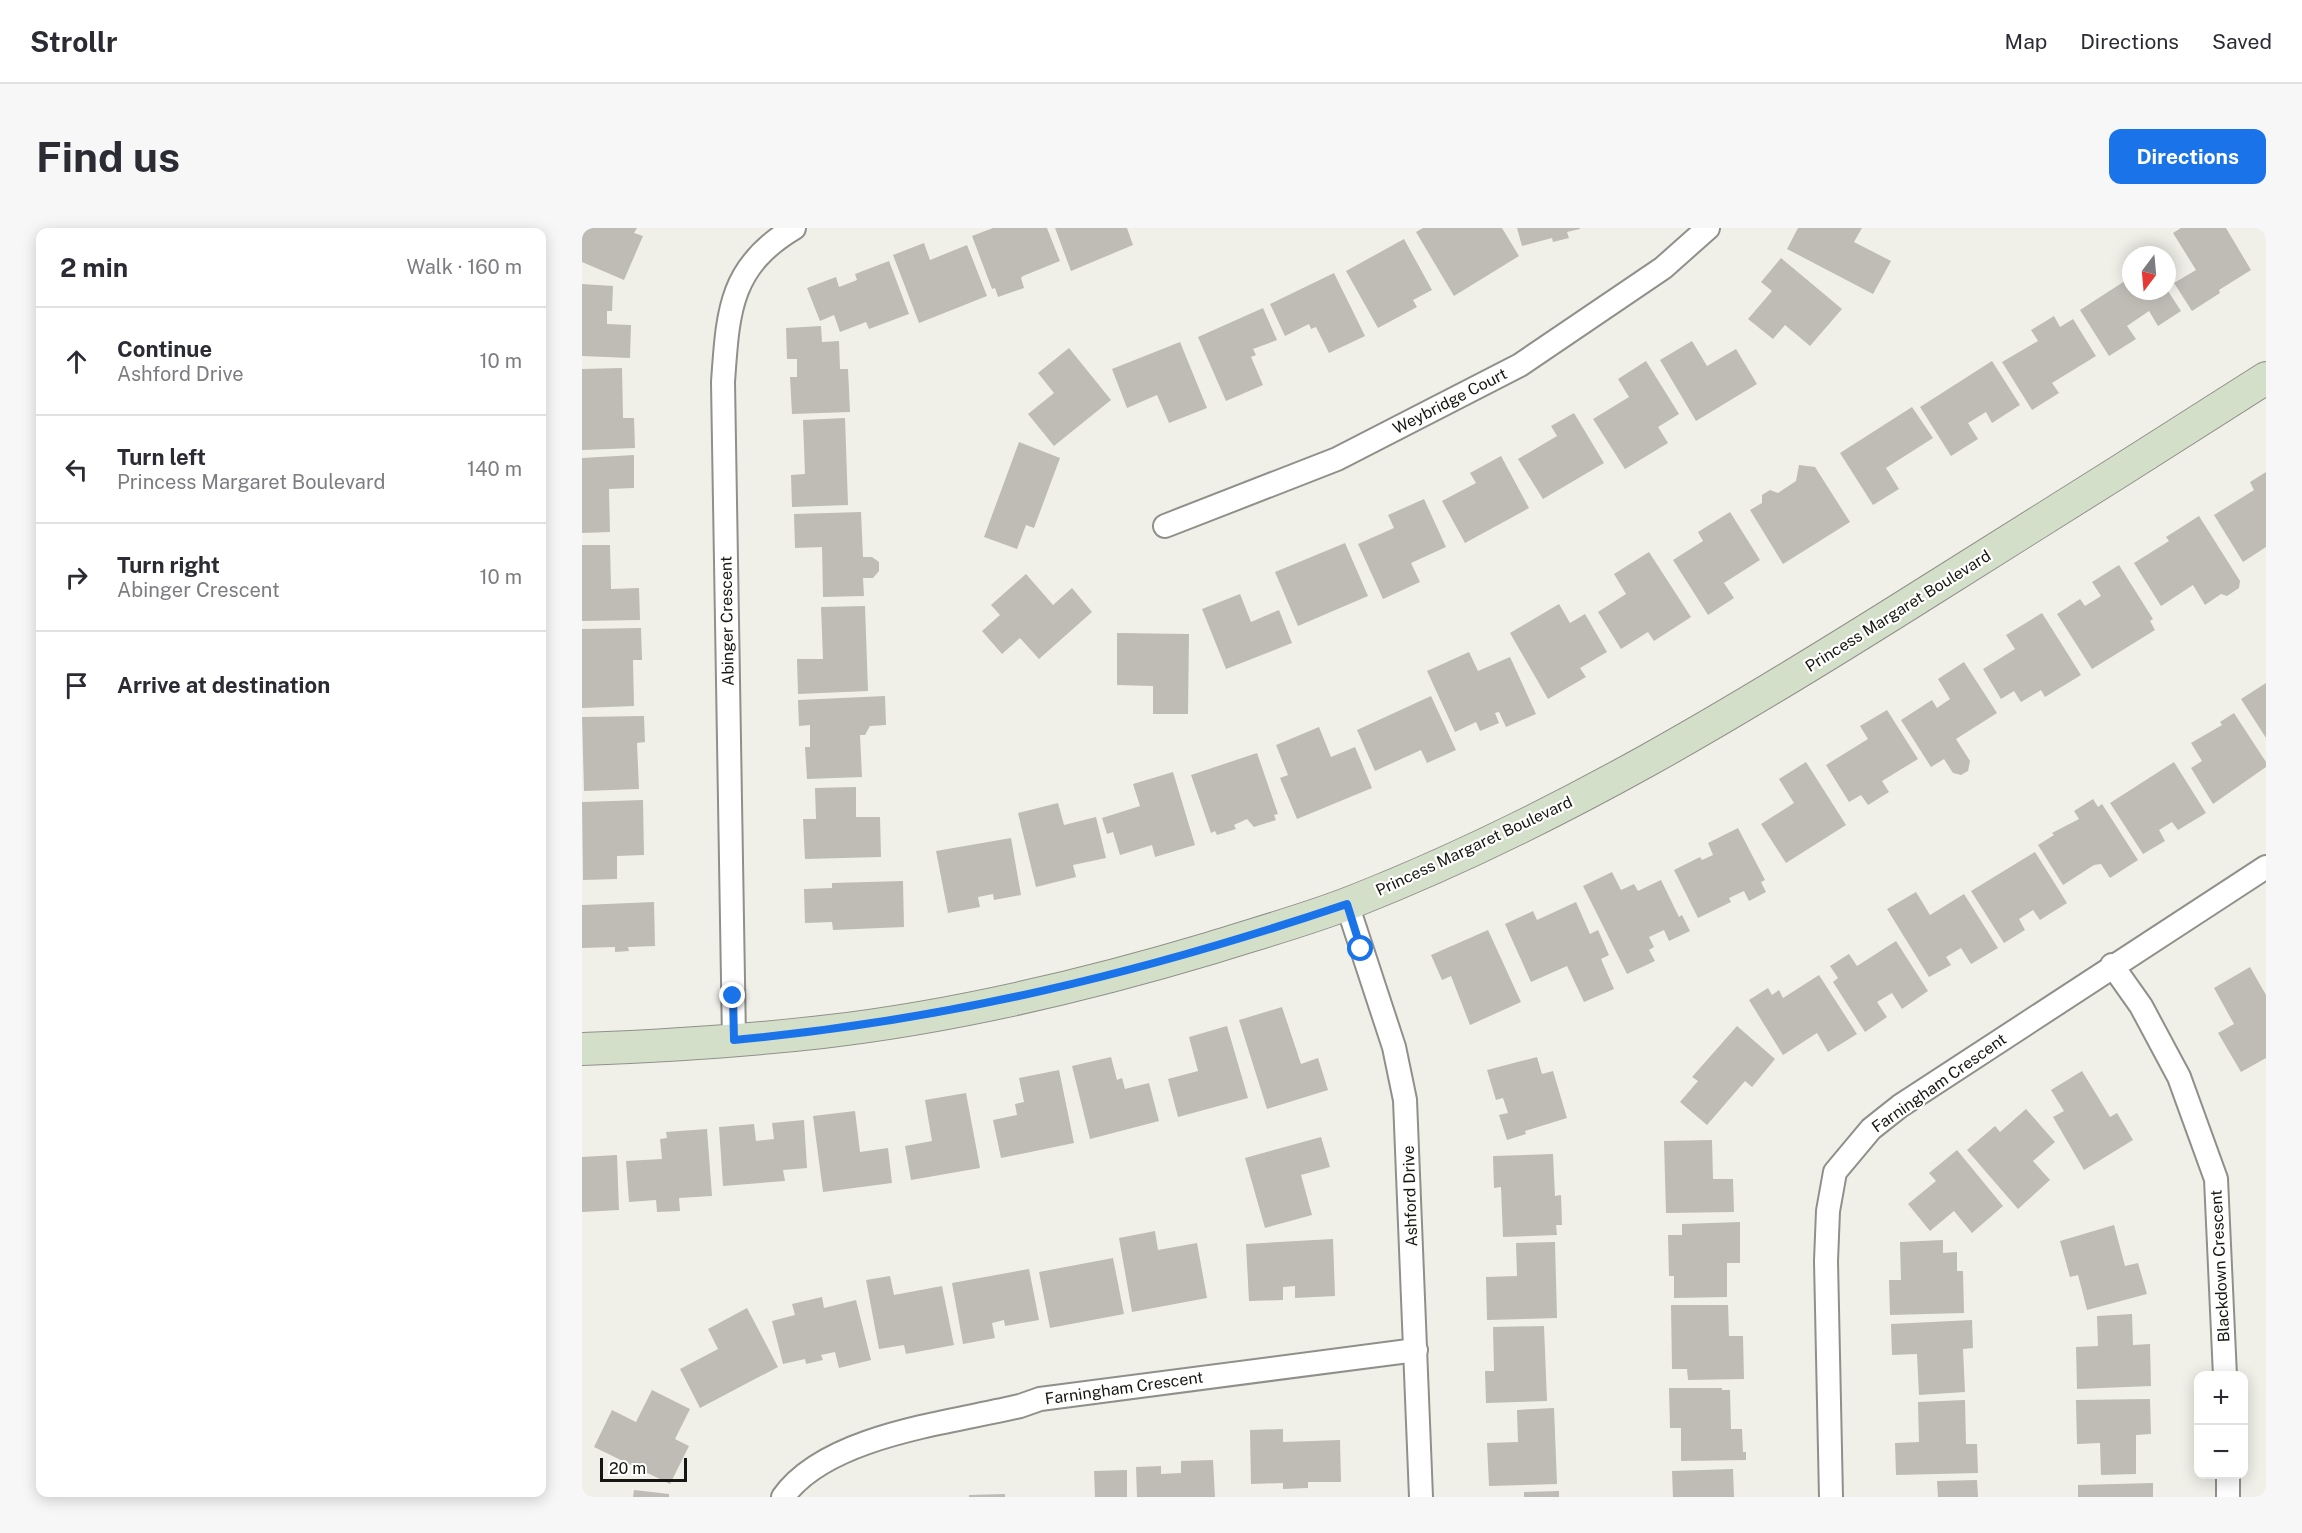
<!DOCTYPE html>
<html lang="en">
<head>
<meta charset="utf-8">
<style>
	body { margin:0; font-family:"Public Sans",sans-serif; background:#f7f7f7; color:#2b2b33 }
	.controls { position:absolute; right:18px; bottom:18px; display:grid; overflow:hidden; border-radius:12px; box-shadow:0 3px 15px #0003 }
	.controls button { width:54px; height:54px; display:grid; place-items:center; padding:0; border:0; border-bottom:2px solid #e1e1e2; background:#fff; color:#2b2b33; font:30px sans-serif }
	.compass { position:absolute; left:1540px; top:18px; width:54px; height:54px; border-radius:50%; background:#fff; box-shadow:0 3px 15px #0003; rotate:196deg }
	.scale { position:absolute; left:18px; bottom:15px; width:87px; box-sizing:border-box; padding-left:6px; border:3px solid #161613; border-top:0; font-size:16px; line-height:21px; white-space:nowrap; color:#161613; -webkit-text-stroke:4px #fffffe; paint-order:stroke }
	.stop { position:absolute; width:18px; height:18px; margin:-14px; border:4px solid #1a73e8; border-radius:50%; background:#fff }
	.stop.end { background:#1a73e8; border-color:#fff; box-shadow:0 2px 6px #0008 }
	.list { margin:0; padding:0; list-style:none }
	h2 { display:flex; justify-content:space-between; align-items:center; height:78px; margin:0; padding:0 24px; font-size:26px }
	h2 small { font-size:20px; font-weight:400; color:#7c7c81 }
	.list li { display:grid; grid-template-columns:39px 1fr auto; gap:18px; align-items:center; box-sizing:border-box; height:108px; padding:0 24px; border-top:2px solid #e1e1e2 }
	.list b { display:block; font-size:22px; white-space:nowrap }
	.list p { margin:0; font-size:20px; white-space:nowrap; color:#7c7c81 }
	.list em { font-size:20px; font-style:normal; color:#7c7c81 }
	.icon { flex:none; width:33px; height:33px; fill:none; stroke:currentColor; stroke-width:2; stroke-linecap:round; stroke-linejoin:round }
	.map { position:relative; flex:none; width:1684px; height:1269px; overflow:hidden; border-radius:12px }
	header { display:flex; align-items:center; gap:36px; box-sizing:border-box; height:84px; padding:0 30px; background:#fff; border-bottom:2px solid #e1e1e2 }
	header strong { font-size:28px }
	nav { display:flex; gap:33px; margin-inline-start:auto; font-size:21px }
	.intro { display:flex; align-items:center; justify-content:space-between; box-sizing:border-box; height:144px; padding:0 36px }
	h1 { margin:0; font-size:42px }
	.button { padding:15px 27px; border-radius:12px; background:#1a73e8; color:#fff; font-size:21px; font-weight:700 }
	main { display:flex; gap:36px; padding:0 36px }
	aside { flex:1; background:#fff; border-radius:12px; box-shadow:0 3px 15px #0003 }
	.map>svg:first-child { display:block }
	.building { fill:#bfbbb5 }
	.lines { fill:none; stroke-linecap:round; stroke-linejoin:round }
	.street-casing { stroke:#90908a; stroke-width:26 }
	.secondary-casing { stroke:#90908a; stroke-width:34 }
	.street { stroke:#fff; stroke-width:22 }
	.secondary { stroke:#d4dfca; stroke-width:32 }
	.route { stroke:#1a73e8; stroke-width:8 }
	.labels { text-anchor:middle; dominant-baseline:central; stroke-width:4.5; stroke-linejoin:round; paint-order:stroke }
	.street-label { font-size:16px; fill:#161613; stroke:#fffffe }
</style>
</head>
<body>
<header>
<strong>Strollr</strong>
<nav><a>Map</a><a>Directions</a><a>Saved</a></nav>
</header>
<div class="intro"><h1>Find us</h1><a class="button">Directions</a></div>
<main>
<aside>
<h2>2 min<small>Walk · 160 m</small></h2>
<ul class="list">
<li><svg class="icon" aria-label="ahead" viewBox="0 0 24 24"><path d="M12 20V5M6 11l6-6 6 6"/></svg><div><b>Continue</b><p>Ashford Drive</p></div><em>10 m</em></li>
<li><svg class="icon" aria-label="left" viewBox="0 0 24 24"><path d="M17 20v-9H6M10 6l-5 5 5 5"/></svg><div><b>Turn left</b><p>Princess Margaret Boulevard</p></div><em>140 m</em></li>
<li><svg class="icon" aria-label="right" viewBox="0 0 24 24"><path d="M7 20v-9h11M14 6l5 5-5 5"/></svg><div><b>Turn right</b><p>Abinger Crescent</p></div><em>10 m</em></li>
<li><svg class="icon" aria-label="arrive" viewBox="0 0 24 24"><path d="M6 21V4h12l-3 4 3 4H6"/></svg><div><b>Arrive at destination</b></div></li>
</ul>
</aside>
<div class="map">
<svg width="1684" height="1269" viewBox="0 0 1684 1269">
	<rect width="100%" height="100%" fill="#f0f0e9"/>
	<path class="building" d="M0 0H55L52 5 61 8 42 52 0 34Z
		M411 0H465L478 33 441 48 439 50 442 60 416 69 413 60 410 61 390 8Z
		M473 0H545L551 17 489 43Z
		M841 0H920L937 28 872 68 834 4Z
		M935 0H998V1L985 4 987 10 971 14 970 10 940 18Z
		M1216 0H1280L1272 14 1309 33 1291 66 1205 21Z
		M1599 0H1644L1669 42 1637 62 1638 65 1610 83 1592 55 1614 42 1591 5Z
		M822 11 850 62 831 72 835 79 796 100 764 43Z
		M342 15 348 32 385 17 405 68 337 95 311 27Z
		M1199 30 1260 81 1228 118 1203 97 1191 111 1166 91 1190 63 1179 54Z
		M307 33 327 86 287 101 284 94 258 104 252 87 238 93 225 60 254 49 257 59 275 52 273 46Z
		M752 45 783 108 747 125 734 99 729 101 727 96 703 108 688 76Z
		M1549 49V63H1586L1599 83 1576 98 1567 83 1545 98 1554 111 1527 128 1498 82Z
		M0 56 31 58 30 83H25V96L49 97 48 130 0 128Z
		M681 80 695 112 671 121 674 127 669 129 681 157 644 173 616 109Z
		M1472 88 1478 99 1491 91 1514 128 1470 155 1477 165 1450 182 1420 134 1456 113 1449 102Z
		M239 98 240 114 257 113 258 141H266L268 184 210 186 208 149H215V131H205L204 100Z
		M1110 113 1125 138 1154 121 1175 156 1114 193 1078 132Z
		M598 114 625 180 587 195 575 167 545 180 530 141Z
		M487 120 529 172 472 218 446 186 472 165 456 145Z
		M1064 133 1097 186 1076 199 1086 215 1043 241 1011 191 1047 169 1036 151Z
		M1410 133 1438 177 1410 195 1404 184 1386 195 1396 211 1369 228 1338 179Z
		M40 140 41 190H52L53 220 0 222V141Z
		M1330 179 1351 210 1304 240 1317 261 1291 277 1258 225Z
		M992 185 1022 235 961 271 936 231 975 208 969 198Z
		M263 190 266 277 210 279 209 247 223 246 221 192Z
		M437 214 478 230 452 300 444 297 435 321 402 309Z
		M52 227V260L27 261 28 304 0 305V230Z
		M919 228 947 280 883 315 860 273 894 255 888 245Z
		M1217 237 1233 239 1268 294 1201 336 1168 282 1180 275V267L1188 262 1196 265 1214 253Z
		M1684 244V319L1661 334 1632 287 1672 262 1668 254Z
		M842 271 864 319 829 335 838 354 801 371 776 316 812 300 806 287Z
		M279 284 281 329H290L297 334V343L291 350H281L282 368 241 369 240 319 213 320 212 286Z
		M1148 284 1178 332 1142 355 1152 370 1126 387 1091 332 1121 313 1116 304Z
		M1617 288 1658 353 1657 360 1645 368 1639 366 1623 377 1611 357 1579 378 1552 335 1587 313 1584 309Z
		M763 315 786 368 716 398 693 344Z
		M0 317H28L29 361 57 360 58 392 0 393Z
		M1067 324 1109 389 1072 413 1066 404 1039 421 1016 384 1044 366 1032 346Z
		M1537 337 1571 391 1568 393 1573 402 1510 441 1475 386 1498 371 1503 378 1519 368 1510 354Z
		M444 346 471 377 490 360 510 384 457 431 438 410 420 426 400 403 418 387 409 377Z
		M658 366 669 394 697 382 710 415 644 441 620 381Z
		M977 376 988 395 1003 386 1025 424 998 440 1004 449 966 471 928 405Z
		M283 378 286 463 216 466 215 431H241L239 379Z
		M1460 385 1499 447 1463 469 1459 462 1439 474 1432 463 1419 471 1401 441 1433 421 1424 407Z
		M59 400 60 432H51L52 478 0 480V401Z
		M535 405 607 406 606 486H571V458L535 457Z
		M887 424 896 443 928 429 954 486 924 499 917 484 913 485 917 495 898 503 894 494 873 504 845 443Z
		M1382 434 1415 485 1374 511 1388 533 1386 543 1379 547 1371 545 1362 531 1349 539 1319 492 1350 472 1355 480 1368 471 1356 451Z
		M1684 455V510L1659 471Z
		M303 468 304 497 288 498 283 507H278L280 549 225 551 223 519H228V497L217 498 216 472Z
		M849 468 874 522 845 535 839 522 793 543 775 502Z
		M1305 482 1336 531 1300 553 1307 564 1286 577 1279 567 1267 574 1244 537 1286 511 1278 498Z
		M1652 485 1684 534V539L1631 576 1609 540 1620 533 1609 515 1640 497 1638 494Z
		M62 488 63 514 55 515 57 561 2 563 0 489Z
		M737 499 749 529 773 519 790 560 715 591 698 550 706 547 694 517Z
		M675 525 696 586 692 587 694 592 672 599 665 591 652 597 654 601 635 607 633 603 629 605 609 547Z
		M1224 534 1264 597 1204 635 1179 596 1212 575 1197 551Z
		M1592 534 1624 585 1596 602 1590 594 1577 602 1583 613 1561 626 1528 575Z
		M591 544 613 617 573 629 570 617 538 627 531 604 525 606 520 590 558 578 551 556Z
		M274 559V589H298L299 629 223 631 221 591H234L233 560Z
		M1511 571 1516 579 1520 576 1556 632 1528 650 1519 636 1512 637 1481 657 1456 617 1472 607 1470 605 1497 591 1492 583Z
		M61 572 62 627 35 628V651L1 652 0 574Z
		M476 575 482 597 514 589 524 630 491 637 494 649 454 659 436 585Z
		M1156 600 1183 652 1179 654 1184 664 1167 673 1162 663 1147 670 1149 674 1116 690 1092 642 1118 629 1120 632 1131 627 1126 615Z
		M429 610 439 667 412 672 411 666 396 669 398 679 366 685 354 623Z
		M1453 624 1485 675 1458 692 1451 682 1437 691 1443 702 1422 715 1389 663Z
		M1030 644 1039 662 1052 656 1056 663 1079 652 1097 689 1100 687 1108 703 1087 713 1082 702 1067 709 1072 719 1067 722 1073 733 1045 746 1001 658Z
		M321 653 322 699 251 702 250 694 223 695 222 661 250 660V655Z
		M1334 664 1348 687 1382 666 1416 720 1389 736 1379 720 1364 729 1369 737 1347 749 1305 681Z
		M72 674 73 718 46 719 47 723 33 724V719L0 720V677Z
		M994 674 1008 706 1016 702 1027 727 1019 731 1032 761 1002 774 985 738 949 754 923 696 951 683 955 692Z
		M906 702 939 774 888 797 869 748 860 752 849 727Z
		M1314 713 1346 763 1320 781 1310 765 1295 774 1305 789 1283 804 1251 754 1256 750 1248 738 1267 726 1275 738Z
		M1668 739 1684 767V830L1659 844 1636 805 1652 796 1632 760Z
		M1237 747 1275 806 1246 824 1235 805 1201 827 1167 772 1186 760 1190 767 1197 762 1201 770Z
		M700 779 719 836 736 830 746 862 685 881 657 792Z
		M645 798 666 870 596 889 586 851 616 843 607 809Z
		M1155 798 1193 831 1170 859 1163 853 1125 897 1098 874 1116 853 1110 849Z
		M529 829 535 852 540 850 543 861 567 855 577 893 508 911 490 838Z
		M955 829 960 846 971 843 985 890 943 903 944 906 925 912 917 887 926 885 921 870 914 872 905 842Z
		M477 842 492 915 419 930 411 892 435 887 433 876 442 874 437 850Z
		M1500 843 1528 889 1535 885 1551 912 1502 942 1471 889 1482 883 1469 862Z
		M384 865 398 940 329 952 323 918 350 913 343 872Z
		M1444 881 1473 914 1451 933 1468 952 1436 981 1385 922 1413 898 1418 904Z
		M273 883 278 924 306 920 310 955 241 964 231 888Z
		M222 892 225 940 201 942 203 953 141 958 137 899 172 896 174 913 192 911 190 895Z
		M125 901 130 968 97 970 98 983 75 984 74 972 47 974 44 933 80 931 78 911 85 910 84 904Z
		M739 909 748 939 719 947 730 987 683 1000 663 930Z
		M1130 912 1131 951H1151L1152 984 1084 985 1082 913Z
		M1375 922 1421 978 1390 1005 1372 983 1348 1003 1326 976 1354 953 1347 945Z
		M971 926 973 968 979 967 980 997H974L975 1007 921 1009 919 959 912 960 911 928Z
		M35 927 37 982 0 984V929Z
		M1158 994V1035H1145V1069L1092 1070V1048H1087L1086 1007H1100V996Z
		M1532 997 1543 1038 1556 1035 1565 1066 1505 1082 1496 1047 1488 1049 1478 1013Z
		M573 1003 576 1022 615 1015 625 1070 550 1084 537 1010Z
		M751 1011 753 1068 713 1070V1058L701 1059V1072L667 1073 664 1016Z
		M1361 1012V1025L1375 1024V1043H1381L1382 1085 1308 1087 1307 1052H1319L1318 1014Z
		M973 1014 975 1090 905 1092 904 1049 935 1048 934 1015Z
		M531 1030 542 1086 468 1100 457 1044Z
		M447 1041 457 1092 423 1098 422 1092 410 1095 413 1110 381 1116 370 1055Z
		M308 1048 312 1067 360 1058 372 1117 324 1126 322 1117 297 1121 284 1052Z
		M240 1069 242 1080 274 1072 289 1132 257 1140 253 1124 239 1127 241 1132 224 1136 223 1131 201 1136 190 1093 213 1087 210 1076Z
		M1089 1077H1146L1147 1108H1161L1162 1151 1106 1152 1105 1141H1090Z
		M165 1080 196 1139 118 1180 98 1141 136 1121 126 1101Z
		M1550 1086 1551 1117 1568 1116 1569 1158 1495 1161 1494 1119 1516 1118 1515 1088Z
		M1390 1092 1391 1120 1381 1121 1383 1164 1337 1167 1335 1126 1310 1127 1309 1096Z
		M962 1098 965 1173 904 1175 903 1143H912L911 1099Z
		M1087 1160H1140V1162H1148L1149 1201H1160L1161 1224H1164V1232L1099 1233V1200H1088Z
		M70 1162 108 1181 93 1211 107 1218 88 1256 12 1219 30 1182 54 1194Z
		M1568 1171 1569 1206 1554 1207V1246L1519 1247 1518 1215 1495 1216 1494 1172Z
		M1383 1172 1384 1216H1395L1396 1245 1314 1247 1313 1215 1337 1214 1336 1174Z
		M972 1180 975 1256 907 1258 905 1215 936 1214 935 1182Z
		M701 1201V1214L758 1212 759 1254H726V1260L701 1261V1255L669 1256 668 1202Z
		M631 1232 633 1269H555L554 1239 579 1238V1246L599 1245V1233Z
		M1151 1241 1152 1269H1091L1090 1243Z
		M545 1242V1269H513L512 1243Z
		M1395 1252 1396 1269H1356L1355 1253Z
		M1571 1255V1269H1496V1257Z
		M52 1262 87 1266V1269H51Z
		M977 1263V1269H942V1264Z
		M423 1266V1269H387V1267Z"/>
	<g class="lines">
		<defs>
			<path id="street" d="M583 298 755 231 938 137 1081 40 1126 0
				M765 676 812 819 823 872 839 1269
				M1530 737 1559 778 1597 849 1634 951 1643 1148
				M152 812 141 154C146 84 147 39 212 0
				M1646 1246V1269
				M201 1269C245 1207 367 1195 438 1178L458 1171 834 1122
				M1249 1269 1244 1033 1246 983 1253 944 1289 901 1318 878 1684 639"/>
			<path id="secondary" d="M0 821C80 818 160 813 240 804 371 789 502 758 629 720 676 705 724 692 770 674 976 593 1160 481 1347 363 1460 292 1572 222 1684 150"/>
		</defs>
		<use href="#street" class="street-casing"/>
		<use href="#secondary" class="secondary-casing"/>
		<use href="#street" class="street"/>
		<use href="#secondary" class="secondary"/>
	</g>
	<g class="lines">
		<path class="route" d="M151 768 152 812C367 792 560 745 765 676L779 721"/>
	</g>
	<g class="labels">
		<g class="street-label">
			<text transform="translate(868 173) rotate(-27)">Weybridge Court</text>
			<text transform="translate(1316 383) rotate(-32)">Princess Margaret Boulevard</text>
			<text transform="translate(145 393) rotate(-91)">Abinger Crescent</text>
			<text transform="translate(892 618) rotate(-25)">Princess Margaret Boulevard</text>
			<text transform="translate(1357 855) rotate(-35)">Farningham Crescent</text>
			<text transform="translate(828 968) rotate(-92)">Ashford Drive</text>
			<text transform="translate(1638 1038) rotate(-93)">Blackdown Crescent</text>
			<text transform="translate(542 1160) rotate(-8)">Farningham Crescent</text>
		</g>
	</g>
</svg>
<div class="controls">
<button>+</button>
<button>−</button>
</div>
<svg class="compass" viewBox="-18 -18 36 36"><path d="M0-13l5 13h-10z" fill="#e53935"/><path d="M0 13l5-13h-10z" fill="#7c7c81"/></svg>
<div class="scale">20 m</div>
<div class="stop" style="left:779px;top:721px"></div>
<div class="stop end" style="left:151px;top:768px"></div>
</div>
</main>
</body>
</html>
